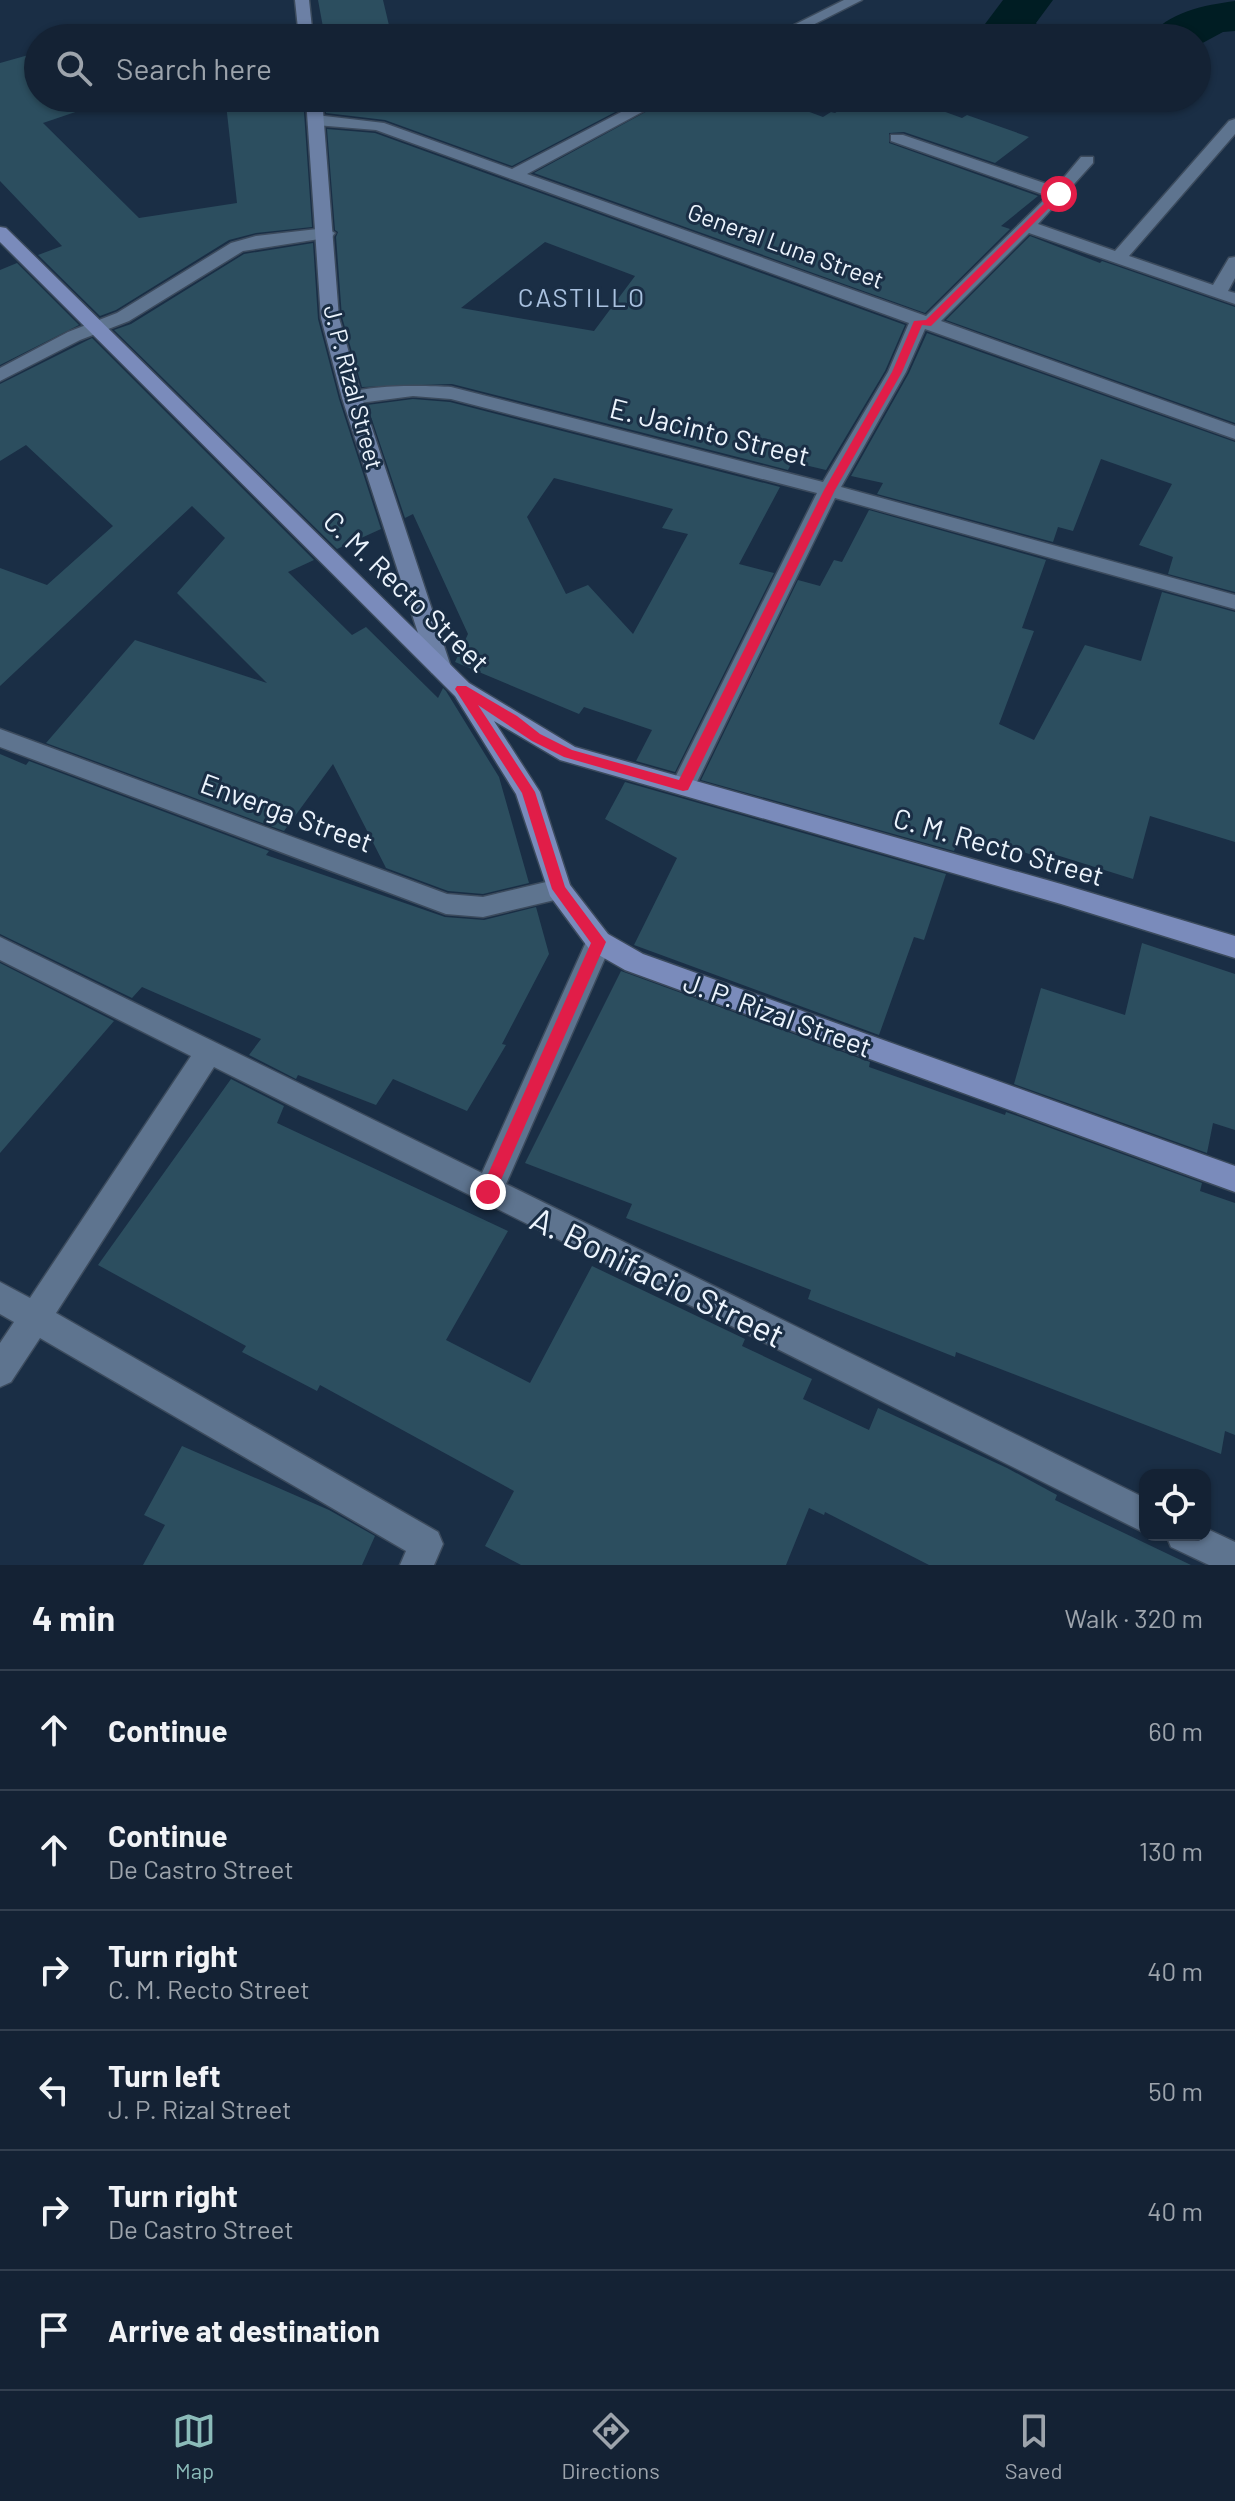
<!DOCTYPE html>
<html lang="en">
<head>
<meta charset="utf-8">
<style>
	body { margin:0; font-family:Barlow,sans-serif; background:#1d2a3c; color:#f1f3f6 }
	.controls { position:absolute; right:24px; bottom:24px; display:grid; overflow:hidden; border-radius:16px; box-shadow:0 2px 6px #0004 }
	.controls button { width:72px; height:72px; display:grid; place-items:center; padding:0; border:0; border-bottom:2px solid #333f4f; background:#142234; color:#f1f3f6; font:40px sans-serif }
	.stop { position:absolute; width:24px; height:24px; margin:-18px; border:6px solid #e11d48; border-radius:50%; background:#fff }
	.stop.end { background:#e11d48; border-color:#fff; box-shadow:0 2px 8px #0008 }
	.list { margin:0; padding:0; list-style:none }
	h2 { display:flex; justify-content:space-between; align-items:center; height:104px; margin:0; padding:0 32px; font-size:34px }
	h2 small { font-size:26px; font-weight:400; color:#9da4ac }
	.list li { display:grid; grid-template-columns:52px 1fr auto; gap:24px; align-items:center; box-sizing:border-box; height:120px; padding:0 32px; border-top:2px solid #333f4f }
	.list b { display:block; font-size:30px; white-space:nowrap }
	.list p { margin:0; font-size:26px; white-space:nowrap; color:#9da4ac }
	.list em { font-size:26px; font-style:normal; color:#9da4ac }
	.icon { flex:none; width:44px; height:44px; fill:none; stroke:currentColor; stroke-width:2; stroke-linecap:round; stroke-linejoin:round }
	.map { position:relative; flex:none; width:1235px; height:1565px; overflow:hidden }
	.search { position:absolute; background:#142234; box-shadow:0 2px 6px #0004; left:24px; right:24px; top:24px; height:88px; display:flex; align-items:center; gap:20px; box-sizing:border-box; padding:0 28px; border-radius:44px; color:#9da4ac; font-size:30px }
	.sheet { height:824px; background:#142234 }
	nav { display:flex; justify-content:space-around; align-items:center; box-sizing:border-box; height:112px; border-top:2px solid #333f4f; background:#142234; font-size:22px; color:#9da4ac }
	nav a { display:grid; justify-items:center; gap:4px }
	nav .on { color:#8bbbb9 }
	.map>svg:first-child { display:block }
	.lines { fill:none; stroke-linecap:round; stroke-linejoin:round }
	.river { fill:#001d23; fill-rule:evenodd }
	.building { fill:#2c4e5f; fill-rule:evenodd }
	.street-casing { stroke:#3c4b5d; stroke-width:3 }
	.secondary-casing { stroke:#3c4b5d; stroke-width:3 }
	.primary-casing { stroke:#3c4b5d; stroke-width:3 }
	.street { fill:#5e748f; fill-rule:evenodd }
	.secondary { fill:#6c80a5; fill-rule:evenodd }
	.primary { fill:#7a8bbb; fill-rule:evenodd }
	.route { fill:#e11d48 }
	.labels { text-anchor:middle; dominant-baseline:central; stroke-width:6; stroke-linejoin:round; paint-order:stroke }
	.far-street-label { font-size:24px; fill:#ecf4fd; stroke:#1a2e45 }
	.far-neighbourhood-label { font-size:26px; letter-spacing:2px; fill:#a9c1df; stroke:#1a2e45 }
	.street-label { font-size:28px; fill:#ecf4fd; stroke:#1a2e45 }
	.near-street-label { font-size:34px; fill:#ecf4fd; stroke:#1a2e45 }
</style>
</head>
<body>
<div class="map">
<svg width="1235" height="1565" viewBox="0 0 1235 1565">
	<rect width="100%" height="100%" fill="#1a2e45"/>
	<g class="lines">
		<path class="river" d="M1003 0H1053L1036 23 1046 38H995L985 24Z
			M1235 1V31L1223 32 1197 46V38H1149C1167 12 1205 5 1235 1Z"/>
	</g>
	<path class="building" d="M318 0H383L392 38H325Z
		M32 54 38 58V98H87L96 105 43 123 139 218 237 203 226 104 232 109V98H303L312 227 256 233 229 240 116 310 100 316 38 255 62 246 0 181V63Z
		M325 98H642L512 166 385 120 326 113Z
		M671 98H772L823 117 831 112 835 113 857 98H883L921 112 929 106 962 118 967 115 1029 137 995 163 904 132 889 133V143L1038 196 1001 226 1010 229 925 313 534 173Z
		M327 129 375 133 905 325 885 371 826 470 792 462 788 470 452 384 362 387 342 317 336 237 338 232 335 230ZM545 242 635 276 594 331 461 308Z
		M1030 236 1100 263 1102 261 1235 307V423L946 320Z
		M313 243 318 319 339 399 381 529 337 549 114 330 131 324 244 254Z
		M17 263 79 325 0 365V270Z
		M927 333 1235 442V592L1168 574 1173 557 1139 545 1172 484 1101 459 1073 531 1058 527 1053 542 877 494 883 483 851 476 909 373Z
		M92 338 314 560 288 572 352 635 366 627 438 698 443 688 446 691 499 777 529 883 483 894 448 891 386 868 333 764 284 831 46 743 135 640 267 683 177 593 225 538 192 506 0 686V568L47 585 113 526 26 445 0 461V384Z
		M413 399 450 402 780 487 739 564 774 573 675 772 636 761 652 730 584 707 579 714 455 662 468 634 413 514 405 518 367 405ZM554 478 673 509 662 528 688 534 633 634 588 585 566 594 527 517Z
		M869 510 1046 560 1022 628 1034 631 999 724 1034 740 1085 645 1141 661 1162 592 1235 612V842L1150 816 1133 879 1050 853 1048 860 961 832 954 851 701 780 798 580 820 586 834 560 842 562Z
		M0 754 26 765 29 761 269 851 266 855 445 917 484 920 536 907 549 954 502 1044 506 1045 467 1111 393 1079 376 1105 298 1075 296 1079 249 1055 261 1039 142 987 132 998 0 934Z
		M625 782 946 874 924 940 914 937 879 1035 634 945 677 858 605 819Z
		M1142 943 1235 974V1130L1213 1123 1207 1153 1014 1084 1041 988 1125 1015Z
		M0 963 114 1021 0 1153Z
		M621 971 870 1062 869 1067 1005 1115 1006 1112 1202 1183 1200 1191 1235 1203V1435L1225 1431 1221 1454 956 1352 955 1357 808 1299 811 1290 626 1218 632 1204 525 1163Z
		M231 1079 284 1106 277 1123 508 1231 446 1340 530 1383 592 1266 745 1339 742 1346 812 1379 803 1399 869 1430 878 1408 1007 1468 1057 1495 1055 1500 1191 1565H929L825 1512 824 1515 809 1508 786 1565H521L485 1546 514 1491 320 1385 317 1391 242 1352 246 1346 98 1265Z
		M182 1446 329 1510 375 1536 362 1565H143L165 1525 144 1515Z"/>
	<g class="lines">
		<defs>
			<path id="street" d="M844 0H862L787 38H768Z
				M648 98H668L527 174 926 316 1048 196 891 141V135H903L1056 187 1081 157H1093V163L1038 224 1115 251 1229 121 1235 119V134L1129 256 1213 285 1229 258 1235 257V278L1228 291 1235 293V304L1029 233 941 321 1235 426V439L925 329 906 372 841 487 1235 595V609L835 498 695 786 692 792 683 795 674 792 671 786 817 493 451 399 413 396 352 404 342 398C357 383 429 386 451 387L823 482 888 372 909 323 376 130 316 125 308 120 316 115 384 123 512 169Z
				M326 228 335 233 332 237 243 251 129 321 80 340 0 381V368L68 332 117 313 231 243 256 236Z
				M0 729 447 894 483 897 559 879 568 882 572 889 568 896 559 899 483 917 446 914 0 747Z
				M599 931 608 934 612 942 506 1184 1145 1498V1533L214 1067 56 1313 438 1532 443 1544 434 1565H400L406 1551 40 1338 11 1382 0 1387V1343L14 1322 0 1314V1282L30 1298 191 1056 0 960V937L482 1173 586 942 590 934Z
				M1205 1528 1235 1542V1565H1209L1171 1547 1166 1535H1205Z"/>
			<path id="secondary" d="M295 0H309L313 38H299Z
				M306 98H322L339 318 362 398 451 667 448 673H432L429 667 342 398 321 318Z"/>
			<path id="primary" d="M0 227 6 228 469 683 575 747 1061 884 1235 936V958L1061 904 560 760 494 721 540 792 570 885 608 934 643 954 1235 1166V1192L625 970 590 950 550 896 516 794 455 696 0 242Z"/>
		</defs>
		<use href="#street" class="street-casing"/>
		<use href="#secondary" class="secondary-casing"/>
		<use href="#primary" class="primary-casing"/>
		<use href="#street" class="street"/>
		<use href="#secondary" class="secondary"/>
		<use href="#primary" class="primary"/>
	</g>
	<path class="route" d="M1056 192 1063 194 931 326 922 325 902 372 835 490 688 790 683 791 564 757 532 741 478 705 535 792 565 887 606 942 493 1198H482L480 1192 591 943 552 889 522 793 455 689 457 686H466L517 716 540 734 572 750 679 780 824 490 892 372 914 321 926 320Z"/>
	<g class="labels">
		<g class="far-street-label">
			<text transform="translate(786 245) rotate(20)">General Luna Street</text>
			<text transform="translate(354 387) rotate(75)">J. P. Rizal Street</text>
		</g>
		<g class="far-neighbourhood-label">
			<text x="582" y="296">CASTILLO</text>
		</g>
		<g class="street-label">
			<text transform="translate(710 431) rotate(14)">E. Jacinto Street</text>
			<text transform="translate(407 591) rotate(44)">C. M. Recto Street</text>
			<text transform="translate(287 812) rotate(20)">Enverga Street</text>
			<text transform="translate(999 846) rotate(16)">C. M. Recto Street</text>
			<text transform="translate(778 1014) rotate(20)">J. P. Rizal Street</text>
		</g>
		<g class="near-street-label">
			<text transform="translate(658 1276) rotate(26)">A. Bonifacio Street</text>
		</g>
	</g>
</svg>
<div class="controls">
<button><svg class="icon" aria-label="locate" viewBox="0 0 24 24"><circle cx="12" cy="12" r="6"/><path d="M12 2v4M12 18v4M2 12h4M18 12h4"/></svg></button>
</div>
<div class="stop" style="left:1059px;top:194px"></div>
<div class="stop end" style="left:488px;top:1192px"></div>
<div class="search"><svg class="icon" aria-label="search" viewBox="0 0 24 24"><circle cx="10" cy="10" r="6"/><path d="M15 15l6 6"/></svg>Search here</div>
</div>
<section class="sheet">
<h2>4 min<small>Walk · 320 m</small></h2>
<ul class="list">
<li><svg class="icon" aria-label="ahead" viewBox="0 0 24 24"><path d="M12 20V5M6 11l6-6 6 6"/></svg><div><b>Continue</b></div><em>60 m</em></li>
<li><svg class="icon" aria-label="ahead" viewBox="0 0 24 24"><path d="M12 20V5M6 11l6-6 6 6"/></svg><div><b>Continue</b><p>De Castro Street</p></div><em>130 m</em></li>
<li><svg class="icon" aria-label="right" viewBox="0 0 24 24"><path d="M7 20v-9h11M14 6l5 5-5 5"/></svg><div><b>Turn right</b><p>C. M. Recto Street</p></div><em>40 m</em></li>
<li><svg class="icon" aria-label="left" viewBox="0 0 24 24"><path d="M17 20v-9H6M10 6l-5 5 5 5"/></svg><div><b>Turn left</b><p>J. P. Rizal Street</p></div><em>50 m</em></li>
<li><svg class="icon" aria-label="right" viewBox="0 0 24 24"><path d="M7 20v-9h11M14 6l5 5-5 5"/></svg><div><b>Turn right</b><p>De Castro Street</p></div><em>40 m</em></li>
<li><svg class="icon" aria-label="arrive" viewBox="0 0 24 24"><path d="M6 21V4h12l-3 4 3 4H6"/></svg><div><b>Arrive at destination</b></div></li>
</ul>
</section>
<nav>
<a class="on"><svg class="icon" aria-label="map" viewBox="0 0 24 24"><path d="M3 6l6-2 6 2 6-2v14l-6 2-6-2-6 2zM9 4v14M15 6v14"/></svg>Map</a>
<a><svg class="icon" aria-label="directions" viewBox="0 0 24 24"><path d="M12 3l9 9-9 9-9-9zM9 14v-3h6M13 9l2 2-2 2"/></svg>Directions</a>
<a><svg class="icon" aria-label="saved" viewBox="0 0 24 24"><path d="M7 4h10v16l-5-4-5 4z"/></svg>Saved</a>
</nav>
</body>
</html>
